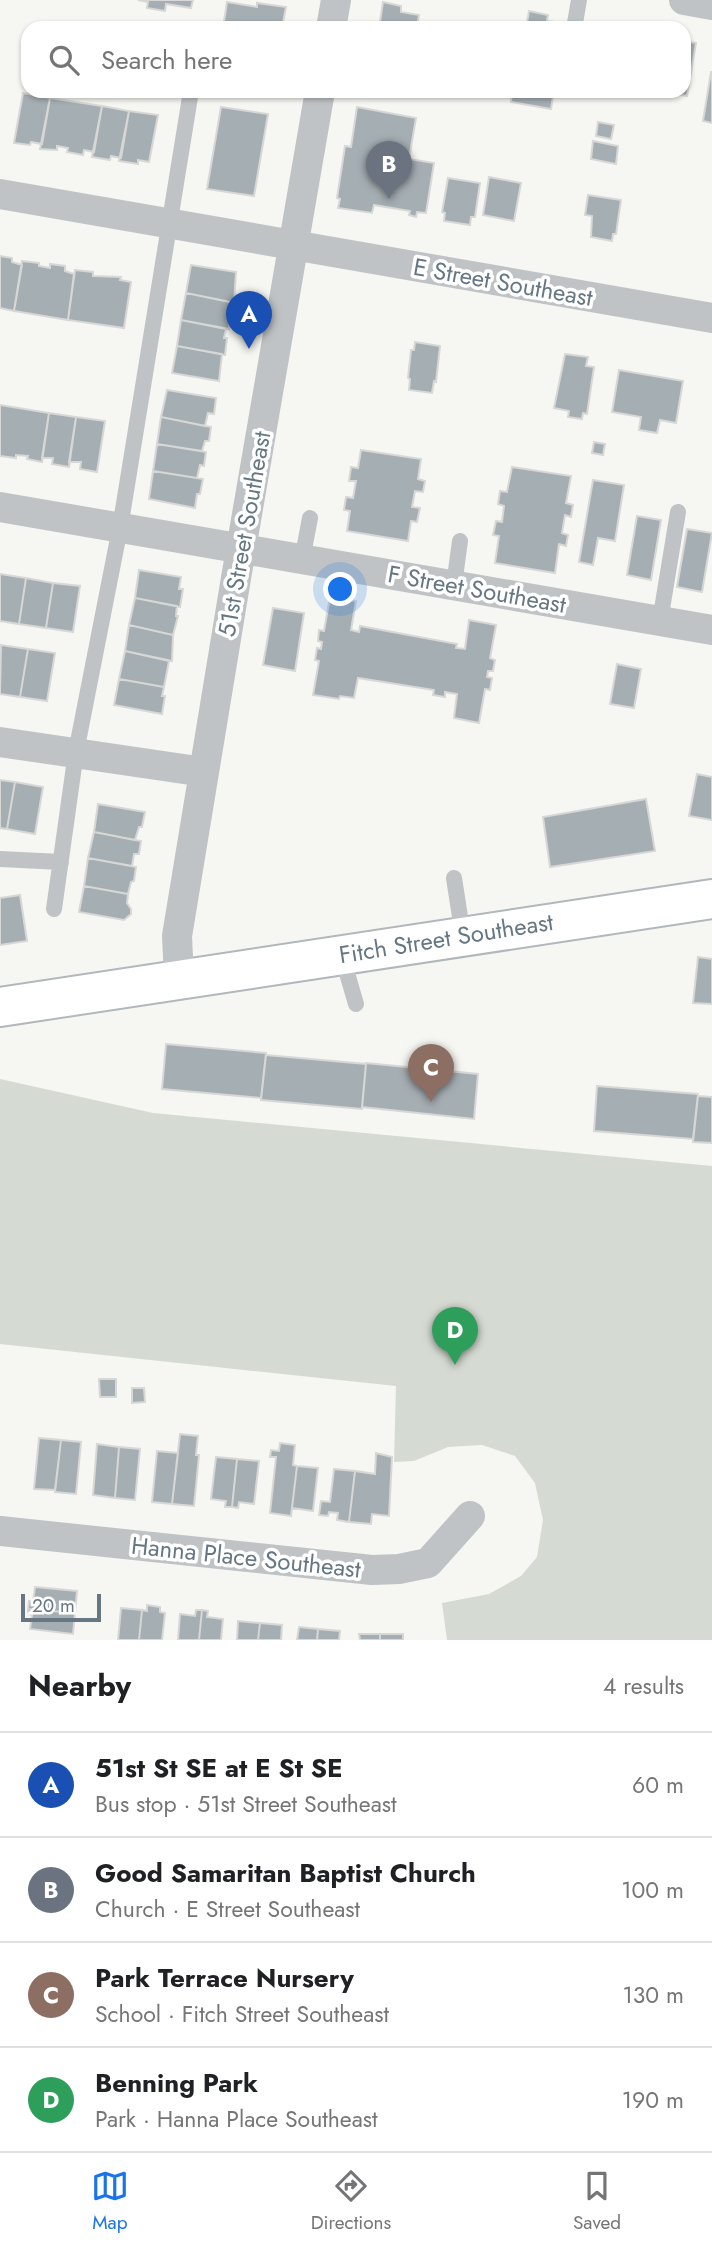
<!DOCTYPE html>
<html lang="en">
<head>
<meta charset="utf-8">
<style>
	body { margin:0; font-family:Jost,sans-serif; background:#f6f6f6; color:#202124 }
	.scale { position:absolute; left:21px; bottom:18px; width:80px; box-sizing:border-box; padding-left:7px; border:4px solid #667783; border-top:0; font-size:19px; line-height:24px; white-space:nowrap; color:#667783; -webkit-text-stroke:5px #fff; paint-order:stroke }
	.you { position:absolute; left:341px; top:590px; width:24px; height:24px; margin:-18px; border:5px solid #fff; border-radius:50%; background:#1a73e8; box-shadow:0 0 0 10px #1a73e833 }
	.badge { display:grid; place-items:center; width:46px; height:46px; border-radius:50%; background:#1a73e8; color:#fff; font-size:23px; font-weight:700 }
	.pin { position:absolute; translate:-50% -58px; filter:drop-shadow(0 2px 4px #0008) }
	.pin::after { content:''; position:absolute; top:37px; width:24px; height:21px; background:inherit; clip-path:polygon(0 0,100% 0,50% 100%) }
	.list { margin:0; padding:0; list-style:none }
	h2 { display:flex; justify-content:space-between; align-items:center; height:91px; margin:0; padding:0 28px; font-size:30px }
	h2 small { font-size:23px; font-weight:400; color:#757577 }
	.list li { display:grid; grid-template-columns:46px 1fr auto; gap:21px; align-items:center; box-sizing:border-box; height:105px; padding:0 28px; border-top:2px solid #e0e0e0 }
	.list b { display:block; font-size:26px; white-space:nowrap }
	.list p { margin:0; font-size:23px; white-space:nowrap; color:#757577 }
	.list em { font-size:23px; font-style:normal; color:#757577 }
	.icon { flex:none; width:38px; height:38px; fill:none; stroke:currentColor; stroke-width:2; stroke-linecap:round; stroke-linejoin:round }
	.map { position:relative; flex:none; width:712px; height:1640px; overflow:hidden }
	.search { position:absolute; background:#fff; box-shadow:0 2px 5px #0004; left:21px; right:21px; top:21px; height:77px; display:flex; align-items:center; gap:18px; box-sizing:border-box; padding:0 24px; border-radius:21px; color:#757577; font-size:26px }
	.sheet { height:511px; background:#fff }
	nav { display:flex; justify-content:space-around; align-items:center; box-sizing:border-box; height:98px; border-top:2px solid #e0e0e0; background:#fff; font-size:19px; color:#757577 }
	nav a { display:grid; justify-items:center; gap:4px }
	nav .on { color:#1a73e8 }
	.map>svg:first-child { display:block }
	.green { fill:#d5dbd2 }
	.building { fill:#a5aeb3; stroke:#d7d7d5; stroke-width:2 }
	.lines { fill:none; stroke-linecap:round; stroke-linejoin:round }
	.secondary-casing { stroke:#b1b7bb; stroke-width:42 }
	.lane { stroke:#bfc3c6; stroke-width:16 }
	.street { stroke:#bfc3c6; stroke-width:30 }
	.secondary { stroke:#fff; stroke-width:38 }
	.labels { text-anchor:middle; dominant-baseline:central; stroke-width:7; stroke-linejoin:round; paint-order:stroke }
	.street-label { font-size:24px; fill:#667783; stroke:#fff }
</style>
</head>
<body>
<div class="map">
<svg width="712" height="1640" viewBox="0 0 712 1640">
	<rect width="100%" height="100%" fill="#f6f6f2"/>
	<path class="green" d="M0 1079 153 1113 712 1166V1640H447L442 1603 489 1594 521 1576 537 1557 543 1520 535 1483 515 1456 482 1445 448 1447 414 1461 394 1462 396 1386 0 1344Z"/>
	<path class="building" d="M138 0H193L191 8 166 4 165 11 147 8 148 2Z
		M227 2 257 7V3L286 7 282 28H223Z
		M383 2 401 6V12L419 15 417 28H379Z
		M529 11 548 15 547 21 564 23 563 28H526Z
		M684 41 696 43 687 96 663 91H684Z
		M711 72H712V123L703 121Z
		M365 91H407L405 97Z
		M512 91H554L551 109 511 102Z
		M23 93 50 98 42 144 31 142 30 145 14 143Z
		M50 98 102 106 94 152 84 150 83 155 67 152 68 148 57 146V150L40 149Z
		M102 106 129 111 121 158 111 156 110 160 92 157Z
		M221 107 268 114 254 196 207 189Z
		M357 107 416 118 409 159 434 163 426 213 417 212 416 217 409 215 410 211 374 205 372 213 338 208 340 199 337 198 345 146 351 147Z
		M129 111 158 115 149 162 138 160V164L119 161Z
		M598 122 614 125 611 139 596 136Z
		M593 141 618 146 616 164 591 159Z
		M489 177 521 183 514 221 483 215Z
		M448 178 480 183 475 217H471L470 225 444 221 445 213 442 212Z
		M588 195 621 200 616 234H613L612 241 591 237 592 216 585 215Z
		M0 256 12 258V262L22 265 14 311 0 308Z
		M22 261 39 263V266L50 268V264L65 266V271L74 274 68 320 14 311Z
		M191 265 236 272 234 303 186 293Z
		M75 270 93 272V276L121 277 120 280 131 282 124 328 68 320Z
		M186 293 231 302 229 329 181 320Z
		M181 320 226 329 224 338H227L225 355 177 346Z
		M415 342 440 346 436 382 434 381 432 393 409 390 410 379 408 378 411 350H414Z
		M177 346 222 354 219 381 172 373Z
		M565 354 588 357 586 366 594 367 587 414 583 413 582 419 568 417 569 411 554 408Z
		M619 370 683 381 676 423 660 420 657 433 639 430 641 417 612 412Z
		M167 390 216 398 214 414 208 413 205 426 161 417Z
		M0 405 49 413 42 462 27 459 28 456 16 455V458L0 456Z
		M49 413 76 417 69 467 52 464 53 458H42Z
		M76 417 105 421 97 472 80 469 81 462H69Z
		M161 417 211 427 209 441H205L202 451 157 444Z
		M594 442 605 444 603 455 592 453Z
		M157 444 206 452 204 466 200 465 197 478 153 471Z
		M361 450 421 459 418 479 425 481 423 492 415 491 412 507 420 508 417 522 411 521 408 541 347 531 350 511 344 510 346 497 353 498 356 481H349L351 467 358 468Z
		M512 467 571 476 566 503 573 505 571 517 565 515 562 533 568 535 566 546 559 544 555 573 495 563 499 536 493 535 496 521 502 522 504 506 498 504 500 491 507 492Z
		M153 471 203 479 200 494H197L195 508 149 499Z
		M593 480 624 485 615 541 598 538 593 565 579 562Z
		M637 516 661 520 651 580 627 575Z
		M687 529 712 533 702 592 677 587Z
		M139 570 181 577 179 589H183L180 607 135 598Z
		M0 574 26 578 19 624 0 621Z
		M26 578 53 583 46 628 19 624Z
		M53 583 80 586 73 632 46 628Z
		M330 597 356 601 351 630 359 632 360 626 457 644 456 648 465 649 469 620 496 625 490 658 495 660 493 671H488L487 677 492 678 490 690 485 689 479 723 454 718 457 694 445 692V697L433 695 434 690 358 678 354 698 340 696 339 699 313 695 319 661 315 660 317 648 321 649 322 642 318 641 319 630 324 631Z
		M135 598 177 606 176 616H178L173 635 129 625Z
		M273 608 304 613 295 671 263 665Z
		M129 625 173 635 172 661 125 651Z
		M1 645 28 649 20 697 0 694Z
		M28 649 55 653 47 701 20 697Z
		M125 651 169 661 164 687 119 679Z
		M617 664 641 669 634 708 610 704Z
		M119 679 164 687 162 696H165L162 714 114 705Z
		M697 774 712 777V820L689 816Z
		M0 780 15 782 7 829 0 828Z
		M15 782 43 787 35 834 7 829Z
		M646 799 655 851 550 867 543 817Z
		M98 804 145 812 142 827H139L135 840 94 832Z
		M94 832 141 841 139 854H134L132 866 88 858Z
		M88 858 136 867 134 881 131 882 128 894 84 886Z
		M84 886 128 894 127 903 131 909V914L124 920 79 912Z
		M20 895 27 941 0 945V898Z
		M698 957 712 959V1004L693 1003Z
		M166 1044 266 1053 261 1098 162 1089Z
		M266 1055 366 1064 362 1109 261 1100Z
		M366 1063 478 1074 474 1119 362 1107Z
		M597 1086 698 1094 693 1139 594 1131Z
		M698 1096 712 1097V1143L693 1142Z
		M99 1379H116V1397H100Z
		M132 1388H144L145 1402 132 1403Z
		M180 1434 198 1436 196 1455H199L194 1506 172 1504Z
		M39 1438 61 1440 55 1490 34 1489Z
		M61 1440 81 1442 76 1494 55 1492Z
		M280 1443 295 1445 293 1465 297 1466 291 1516 270 1513 276 1457H270L271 1450 279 1451Z
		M97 1444 119 1447 115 1498 93 1495Z
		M119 1447 140 1449 135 1500 115 1498Z
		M157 1451 178 1453 172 1504 152 1502Z
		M376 1453 392 1457 389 1516 372 1514 371 1524 349 1522 355 1471 375 1474Z
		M216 1457 237 1459 232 1507H225L226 1501 211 1499Z
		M237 1459 259 1461 254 1504 239 1502 238 1508 232 1507Z
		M297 1466 318 1468 313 1511 292 1508Z
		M334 1469 355 1471 349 1522 337 1520 338 1513 329 1512 328 1516 319 1515 321 1501 330 1502Z
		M35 1587 77 1591 75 1613 28 1609 29 1601 33 1602Z
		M147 1605 160 1607V1612L165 1613 162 1640H139L142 1610 147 1611Z
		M121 1608 142 1610 139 1640H118Z
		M28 1609 75 1613 73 1634 30 1629 32 1615 28 1614Z
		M196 1610H202L199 1640H178L180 1614 195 1616Z
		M202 1610 208 1611 207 1617 223 1619 221 1640H199Z
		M238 1621 260 1623 258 1640H237Z
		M260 1623 282 1625 281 1640H258Z
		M299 1627 318 1629 317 1640H297Z
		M318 1629 340 1631 339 1640H317Z
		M359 1634H380V1640H360Z
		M380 1634H403V1640H380Z"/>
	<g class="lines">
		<defs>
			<path id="secondary" d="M0 1007 712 899"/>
		</defs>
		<use href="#secondary" class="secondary-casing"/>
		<path class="lane" d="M575 23 579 0
			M302 560 310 518
			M454 585 460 541
			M660 621 678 512
			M0 859 61 862
			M454 878 463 936
			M54 909 76 752 120 528 191 91
			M342 956 356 1004"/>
		<path class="street" d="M684 0 712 5
			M331 28 336 0
			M0 194 712 318
			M0 507 712 630
			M0 742 204 772
			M179 978 177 936 236 578 320 91
			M0 1531 372 1570 399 1569 428 1563 470 1516"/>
		<use href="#secondary" class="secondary"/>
	</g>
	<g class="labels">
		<g class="street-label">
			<text transform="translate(503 282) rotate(10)">E Street Southeast</text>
			<text transform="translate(244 534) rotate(-80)">51st Street Southeast</text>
			<text transform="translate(477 589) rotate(10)">F Street Southeast</text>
			<text transform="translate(446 938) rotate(-9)">Fitch Street Southeast</text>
			<text transform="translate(246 1557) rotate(6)">Hanna Place Southeast</text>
		</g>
	</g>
</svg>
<div class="scale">20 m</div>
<div class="you"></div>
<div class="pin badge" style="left:249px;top:349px;background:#1a4fb4">A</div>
<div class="pin badge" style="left:389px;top:199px;background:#6b7280">B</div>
<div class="pin badge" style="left:431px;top:1102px;background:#8d6e63">C</div>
<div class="pin badge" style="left:455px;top:1365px;background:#2e9e5b">D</div>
<div class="search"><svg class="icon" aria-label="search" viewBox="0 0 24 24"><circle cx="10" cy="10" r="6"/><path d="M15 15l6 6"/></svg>Search here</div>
</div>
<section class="sheet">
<h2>Nearby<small>4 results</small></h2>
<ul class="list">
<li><span class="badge" style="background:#1a4fb4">A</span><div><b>51st St SE at E St SE</b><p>Bus stop · 51st Street Southeast</p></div><em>60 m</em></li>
<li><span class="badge" style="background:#6b7280">B</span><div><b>Good Samaritan Baptist Church</b><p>Church · E Street Southeast</p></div><em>100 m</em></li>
<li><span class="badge" style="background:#8d6e63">C</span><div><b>Park Terrace Nursery</b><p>School · Fitch Street Southeast</p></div><em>130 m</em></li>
<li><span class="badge" style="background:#2e9e5b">D</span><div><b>Benning Park</b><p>Park · Hanna Place Southeast</p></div><em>190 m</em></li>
</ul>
</section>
<nav>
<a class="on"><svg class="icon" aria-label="map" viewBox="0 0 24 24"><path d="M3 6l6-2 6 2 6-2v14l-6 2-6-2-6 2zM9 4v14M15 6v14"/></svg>Map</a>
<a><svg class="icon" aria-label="directions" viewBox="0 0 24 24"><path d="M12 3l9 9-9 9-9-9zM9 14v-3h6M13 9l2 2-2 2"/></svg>Directions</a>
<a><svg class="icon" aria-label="saved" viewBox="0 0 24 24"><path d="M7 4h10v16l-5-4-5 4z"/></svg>Saved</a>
</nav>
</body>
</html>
